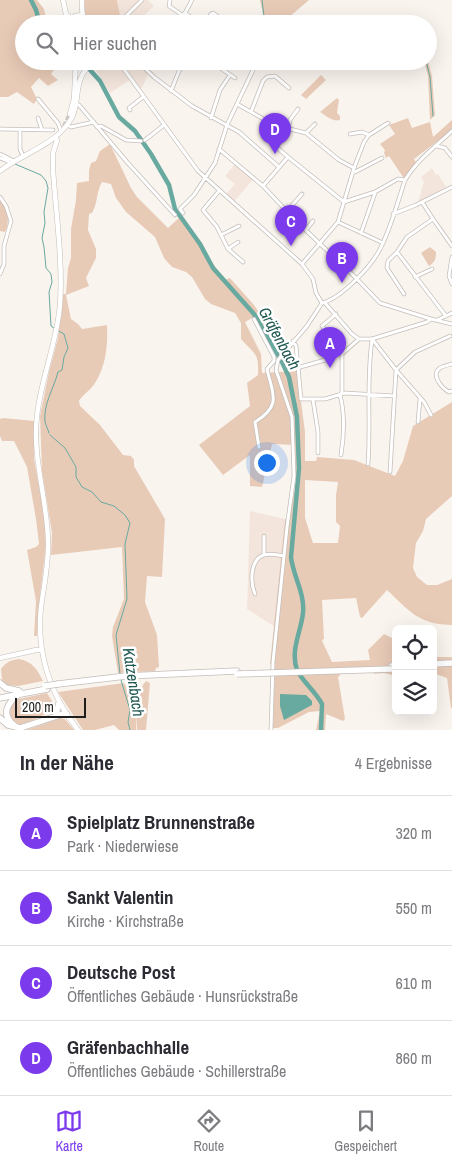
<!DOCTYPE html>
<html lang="de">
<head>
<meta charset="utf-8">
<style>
	body { margin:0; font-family:"Archivo Narrow",sans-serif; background:#f7f7f7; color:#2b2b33 }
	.controls { position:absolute; right:15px; bottom:15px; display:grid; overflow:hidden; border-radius:8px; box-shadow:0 5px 20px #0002 }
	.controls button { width:45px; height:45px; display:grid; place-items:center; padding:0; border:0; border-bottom:1px solid #e1e1e2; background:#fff; color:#2b2b33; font:25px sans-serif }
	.scale { position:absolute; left:15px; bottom:12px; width:71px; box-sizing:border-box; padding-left:5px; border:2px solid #201e1c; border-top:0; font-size:14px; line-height:18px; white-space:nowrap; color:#201e1c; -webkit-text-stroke:4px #fff; paint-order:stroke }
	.you { position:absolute; left:266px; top:462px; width:18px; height:18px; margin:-12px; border:4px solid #fff; border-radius:50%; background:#1a73e8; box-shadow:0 0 0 8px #1a73e833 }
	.badge { display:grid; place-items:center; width:32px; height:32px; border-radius:50%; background:#7c3aed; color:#fff; font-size:16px; font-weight:700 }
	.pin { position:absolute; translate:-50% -41px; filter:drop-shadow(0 1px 2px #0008) }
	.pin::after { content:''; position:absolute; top:26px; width:18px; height:15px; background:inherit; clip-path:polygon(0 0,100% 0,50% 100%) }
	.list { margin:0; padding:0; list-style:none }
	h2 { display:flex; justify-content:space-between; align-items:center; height:65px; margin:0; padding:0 20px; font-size:21px }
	h2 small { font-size:16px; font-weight:400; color:#7c7c81 }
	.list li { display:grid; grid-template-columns:32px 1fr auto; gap:15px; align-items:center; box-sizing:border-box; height:75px; padding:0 20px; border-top:1px solid #e1e1e2 }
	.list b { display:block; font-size:19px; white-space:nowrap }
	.list p { margin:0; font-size:16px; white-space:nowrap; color:#7c7c81 }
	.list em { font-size:16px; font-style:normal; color:#7c7c81 }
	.icon { flex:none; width:28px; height:28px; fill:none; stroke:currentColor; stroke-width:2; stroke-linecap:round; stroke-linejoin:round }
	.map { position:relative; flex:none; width:452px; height:730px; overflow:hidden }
	.search { position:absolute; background:#fff; box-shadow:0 5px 20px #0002; left:15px; right:15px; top:15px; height:55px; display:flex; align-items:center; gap:12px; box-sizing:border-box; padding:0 18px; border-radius:28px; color:#7c7c81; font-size:19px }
	.sheet { height:365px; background:#fff }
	nav { display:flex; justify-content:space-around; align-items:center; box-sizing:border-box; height:70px; border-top:1px solid #e1e1e2; background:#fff; font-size:14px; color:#7c7c81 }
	nav a { display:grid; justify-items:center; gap:2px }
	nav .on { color:#7c3aed }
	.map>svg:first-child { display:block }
	.built { fill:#f3e5dc }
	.green { fill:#e8cbb7; fill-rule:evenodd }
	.water { fill:#68a9a0 }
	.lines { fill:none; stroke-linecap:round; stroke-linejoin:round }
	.stream { stroke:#68a9a0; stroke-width:1 }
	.river { stroke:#68a9a0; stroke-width:4.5 }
	.major-tunnel { stroke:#cec9c5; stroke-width:4.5; stroke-dasharray:4.5 2; stroke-linecap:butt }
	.minor-casing { stroke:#c4beba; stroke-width:4.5 }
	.major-casing { stroke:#c4beba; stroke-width:5.5 }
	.highway-casing { stroke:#c4beba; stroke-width:7 }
	.minor { stroke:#fff; stroke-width:3 }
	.major { stroke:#fff; stroke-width:4.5 }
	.highway { stroke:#fff; stroke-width:5.5 }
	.highway-bridge-casing { stroke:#c4beba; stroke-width:7; stroke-linecap:butt }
	.highway-bridge { stroke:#fff; stroke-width:5.5 }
	.labels { text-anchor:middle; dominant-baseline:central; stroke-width:5; stroke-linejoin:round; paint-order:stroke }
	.water-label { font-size:16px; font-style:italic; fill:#205852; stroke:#fff }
</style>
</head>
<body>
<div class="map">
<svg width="452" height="730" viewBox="0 0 452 730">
	<rect width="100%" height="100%" fill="#faf4ef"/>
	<path class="built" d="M117 0H148L154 6 135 24H114L120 15Z
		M96 61H136L148 74 140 92 131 79 110 93 93 65Z
		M236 163 254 178 234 202 226 194 235 184 225 176Z
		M432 168 436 175 438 174 446 187 418 202 424 182 421 177Z
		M250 511 285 519 275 627 247 609Z"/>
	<path class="green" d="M0 0H37L44 9 47 24H24V61H60L51 74 58 80 48 86 39 78 31 87 37 99 34 104 17 92 8 97H0Z
		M84 0H117L120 15 114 24H93C84 19 83 10 84 0Z
		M260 0H309L281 24H265Z
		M424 61H428L432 76 435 115 430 120 428 76Z
		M321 75 326 80 306 99 301 95Z
		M337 98 339 100 337 113 340 116V120C333 122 326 116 320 112Z
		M408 118 412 128 430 122 433 137 452 120V130L414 159 417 164 405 180 389 156 386 158 384 153 385 150 380 144 395 134 389 125Z
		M110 144 131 188 137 197 168 228 181 216 202 243 211 261 225 280 230 278 254 305 276 338 270 346 254 317 245 322 261 354 262 373 297 371 305 432V461H316L317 457 354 460 395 476 403 461 413 426 452 402V496L426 519 423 531 416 543 413 568 417 577 427 585H437L452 579V625C420 625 409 611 387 590L362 618 360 617 356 598 322 600 324 639 322 640 323 643 332 662 370 660 368 650 384 634 396 640V676L384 673 374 674 373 671 341 674 338 677 345 719 343 721 326 714 325 730H316L320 711 309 712 278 728H273L275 666 270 664 285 519 289 520 296 482 295 445 272 444 262 487 250 486V455L223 475 199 445 250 406 247 383 258 375C259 352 255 355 241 339V323L235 313 211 304 205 299 192 277 186 272 172 267 164 258 155 237 126 212 116 198 111 184 102 182C96 192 98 203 92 213L89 214 88 230 96 249V258L86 278 89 286 66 295 71 319 78 324 82 329 107 325C108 345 106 366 95 383 91 390 83 394 79 401L80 406 100 425 123 455 131 456 134 460V466L165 519 162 577 147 576 145 602 157 635 159 667 156 668 155 671 118 673 112 636 113 627 124 599 122 547 51 555 52 533 42 471 40 416 49 372 58 338 62 294H66L68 268 71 258V229L76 200 77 183 89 181V170L91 163 96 161 100 151ZM305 480 338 482 336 495V522L340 526 338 543H313L305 518Z
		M0 199C7 210 11 219 5 232L0 231Z
		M430 247 436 252C436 259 435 262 429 266L421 253Z
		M3 418 34 421V459L45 518 46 545 39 605 37 636H34L36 601 27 550 36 547 39 544 36 519 27 467 14 441H2L0 436V419Z
		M433 657H452V708H451L447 678 433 673Z
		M19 659C33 662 37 669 43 681L18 686 6 685 2 680 1 669C6 662 11 660 19 659Z
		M146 681 150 683 146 730H137C137 714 135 693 146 681Z
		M124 683 128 690 137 691 138 693 136 730H119L114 725 95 730H83L58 692Z
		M47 693 55 706 52 711 31 721 19 725C8 718 7 710 14 700Z
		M61 718 65 719 74 730H26Z"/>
	<path class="water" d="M280 694 306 695 312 701V705L284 720 280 706Z"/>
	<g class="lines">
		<path class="stream" d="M262 0 265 24
			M426 61 430 77 433 116
			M255 67 259 61
			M15 164 41 175 46 181 48 188 44 212 45 223 42 238 44 247 46 268 51 274 52 282 49 292 51 326 54 328
			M49 433C48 429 46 426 45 422 43 404 54 388 58 372L62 370 64 357 68 348 64 334 57 330
			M50 435 65 448 76 467V477L82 487 92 492 101 502 114 506 125 515 130 523 125 544 127 599 116 635 120 674
			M121 680 130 710 128 722 130 730"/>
		<path class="river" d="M31 0 36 10 40 24
			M82 61 100 81 119 117 135 131 151 154 169 185 175 209 200 244 213 268 254 314 282 362 289 377 297 417 299 468 291 557C293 576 305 593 303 613 301 632 290 650 297 670 302 681 316 692 322 704L321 730"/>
		<path class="major-tunnel" d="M64 126 70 114"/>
		<defs>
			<path id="minor" d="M170 0 169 6 182 15 185 13
				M192 0 185 13 201 24
				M152 23 154 24
				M118 24 142 0
				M204 24 211 14 213 13 229 24
				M118 61 198 171 302 264 313 279 316 293 322 303
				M137 61 154 77 192 106 239 132 279 167
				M210 61 235 78
				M171 91 179 71 185 61
				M38 99 58 123 61 131
				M77 104 79 105 127 162 175 215
				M237 104 274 125 306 133 339 160 354 168
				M130 110 129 108 143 97
				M251 112 263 81 267 77 275 76 289 88
				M38 118 42 130
				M211 118 220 90 230 75
				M67 125 71 127 94 122
				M97 127 101 126 126 140 141 141
				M0 129 53 130
				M20 129V149L23 156
				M288 129 290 120 298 109
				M306 133 315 124
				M350 134 362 132 369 135
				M145 140 164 125
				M273 144 288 157
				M437 146 445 148 452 157
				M219 149 263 186 294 219 356 278 380 303 431 319
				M0 154 14 161
				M0 158 8 161 10 164
				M354 172 357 171 382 158
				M263 186 288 157 344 202 375 192 398 179 405 180
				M219 191 203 210 217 227 228 249 243 262
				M0 197 6 206 11 221 4 246V264L0 274
				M422 202 433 219 407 237 397 252 446 316
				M287 211 302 194
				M183 213 180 209 194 195 215 163 227 125 254 68V61
				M393 214 416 205 452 187
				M433 219 452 246
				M338 222 383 243
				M306 230 313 221
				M361 233 375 193
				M221 235 239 226
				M228 249 238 242
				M397 252 388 261 387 268 404 294
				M452 257 449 276 452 284
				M302 264 338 222 354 168 364 142 369 135 388 123
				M415 277 432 269
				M322 303C342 298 374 264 382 245 392 224 398 201 405 180 417 160 436 146 452 131
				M325 303 352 334 359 339H372L427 322 431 319 452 324
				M336 314 322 326 342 354V392L340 395C345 414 344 436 341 455
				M254 319 274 357V361
				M437 320 452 313
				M372 339 396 370 390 472
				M293 341 296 346 301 399H325L345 393 395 396
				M342 354 359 339
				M452 364C448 365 443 366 440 368 430 375 442 388 449 392L452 391
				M297 368 332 358
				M313 400 318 432V453
				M431 415 424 402 396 370 415 352 450 336
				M418 422 420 399
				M259 447 255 422C283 405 272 393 267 369L274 361
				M368 464C371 423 366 382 372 340
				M264 555V536
				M255 594C250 582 250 559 264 555 270 553 278 555 284 556
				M271 730 273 662 287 527 294 476 292 417 276 370 278 360 307 326 322 303"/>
			<path id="major" d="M63 0 66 14 73 20
				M82 0C82 9 81 19 90 24
				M73 24V20L75 16 82 15
				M70 114 74 99 76 61
				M57 140 53 153V170C56 215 63 260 60 305 57 343 41 378 37 416 32 458 47 498 48 540 49 562 44 585 41 607 36 652 50 695 78 730
				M0 171C23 153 56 145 71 119 79 106 75 91 81 78 83 72 88 67 91 61
				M0 658 36 650H42"/>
			<path id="highway" d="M433 664 452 663
				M392 666 396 665
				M0 683 6 688 19 691
				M58 684 126 676 237 671
				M0 698 47 689
				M56 714 59 703
				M0 718 8 725 20 728 66 713
				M15 726C0 715 7 702 21 693"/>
		</defs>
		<use href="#minor" class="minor-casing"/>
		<use href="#major" class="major-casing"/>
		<use href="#highway" class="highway-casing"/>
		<use href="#minor" class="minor"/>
		<use href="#major" class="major"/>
		<use href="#highway" class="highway"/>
		<defs>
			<path id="highway-bridge" d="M237 674 392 669
				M45 686 58 684"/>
		</defs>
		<use href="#highway-bridge" class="highway-bridge-casing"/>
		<use href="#highway-bridge" class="highway-bridge"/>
	</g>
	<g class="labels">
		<g class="water-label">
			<text transform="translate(280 338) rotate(61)">Gräfenbach</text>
			<text transform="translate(134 682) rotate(81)">Katzenbach</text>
		</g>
	</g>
</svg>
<div class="controls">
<button><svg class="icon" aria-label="locate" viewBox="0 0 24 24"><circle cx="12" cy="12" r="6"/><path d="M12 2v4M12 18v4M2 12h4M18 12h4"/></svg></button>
<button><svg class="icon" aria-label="layers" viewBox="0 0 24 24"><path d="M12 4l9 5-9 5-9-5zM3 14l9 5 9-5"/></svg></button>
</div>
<div class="scale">200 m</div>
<div class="you"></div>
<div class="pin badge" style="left:330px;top:368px">A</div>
<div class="pin badge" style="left:342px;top:283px">B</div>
<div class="pin badge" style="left:291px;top:246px">C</div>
<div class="pin badge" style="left:275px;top:154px">D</div>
<div class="search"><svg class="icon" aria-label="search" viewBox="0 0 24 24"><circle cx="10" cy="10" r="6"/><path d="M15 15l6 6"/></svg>Hier suchen</div>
</div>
<section class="sheet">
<h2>In der Nähe<small>4 Ergebnisse</small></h2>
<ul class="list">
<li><span class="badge">A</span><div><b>Spielplatz Brunnenstraße</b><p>Park · Niederwiese</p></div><em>320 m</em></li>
<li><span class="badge">B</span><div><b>Sankt Valentin</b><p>Kirche · Kirchstraße</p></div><em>550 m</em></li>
<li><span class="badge">C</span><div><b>Deutsche Post</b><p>Öffentliches Gebäude · Hunsrückstraße</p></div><em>610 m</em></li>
<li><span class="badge">D</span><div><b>Gräfenbachhalle</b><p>Öffentliches Gebäude · Schillerstraße</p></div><em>860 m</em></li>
</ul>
</section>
<nav>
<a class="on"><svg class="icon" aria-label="map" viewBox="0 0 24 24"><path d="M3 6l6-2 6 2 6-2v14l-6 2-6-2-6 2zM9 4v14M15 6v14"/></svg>Karte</a>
<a><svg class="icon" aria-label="directions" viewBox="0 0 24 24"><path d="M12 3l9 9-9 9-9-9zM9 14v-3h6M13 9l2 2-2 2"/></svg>Route</a>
<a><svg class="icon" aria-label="saved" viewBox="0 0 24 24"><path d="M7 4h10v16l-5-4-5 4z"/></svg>Gespeichert</a>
</nav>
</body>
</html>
